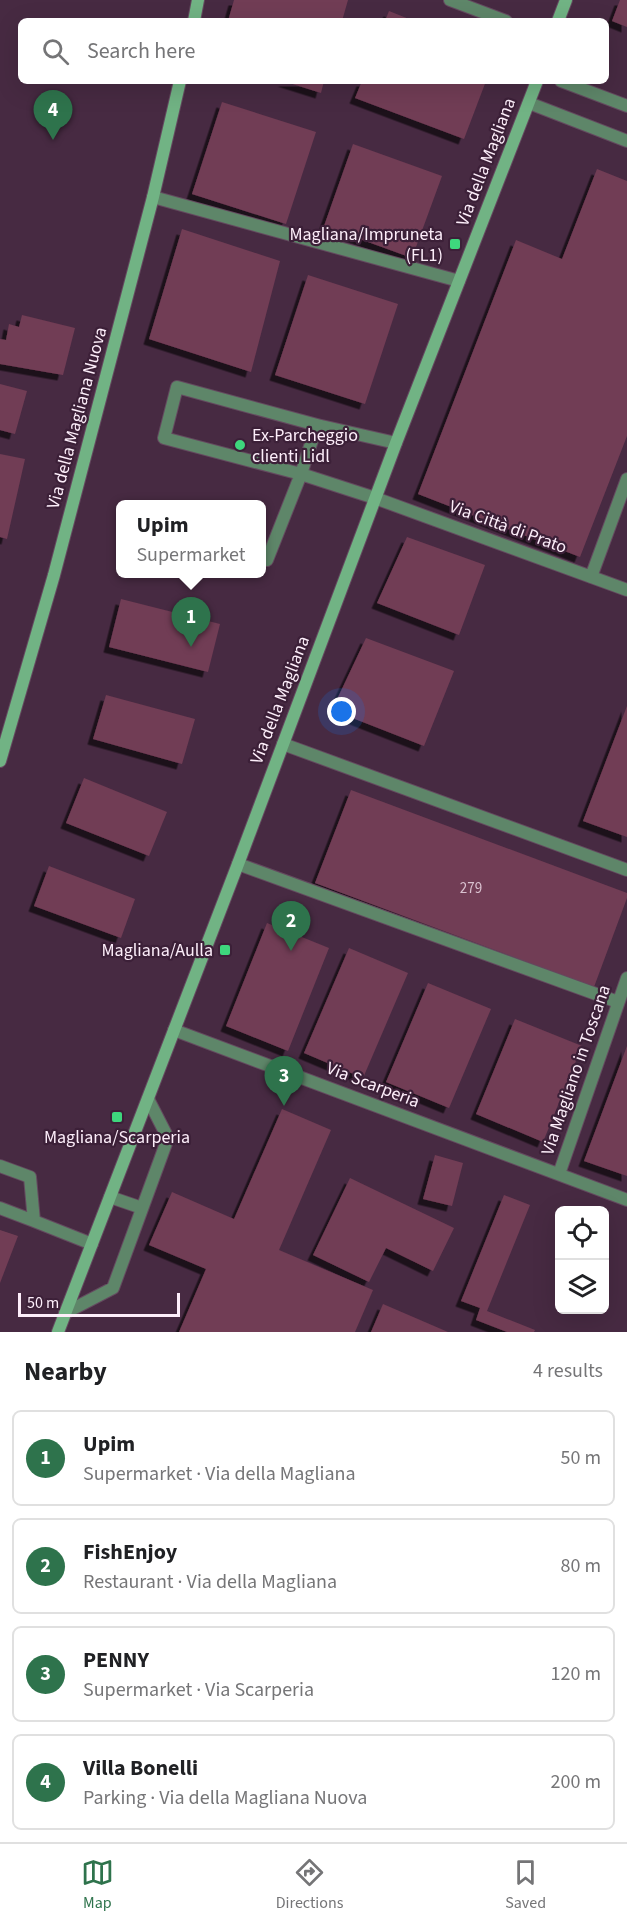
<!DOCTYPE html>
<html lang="en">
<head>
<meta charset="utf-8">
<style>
	body { margin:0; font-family:"Source Sans 3",sans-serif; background:#f6f6f6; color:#202124 }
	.controls { position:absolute; right:18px; bottom:18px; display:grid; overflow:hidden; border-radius:9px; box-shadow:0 6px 24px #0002 }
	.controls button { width:54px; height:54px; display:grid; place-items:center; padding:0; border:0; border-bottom:2px solid #e0e0e0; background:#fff; color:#202124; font:30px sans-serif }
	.scale { position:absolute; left:18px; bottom:15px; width:162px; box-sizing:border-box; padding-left:6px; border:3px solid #fdeefa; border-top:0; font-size:16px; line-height:21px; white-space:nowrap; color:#fdeefa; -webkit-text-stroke:4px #3c2038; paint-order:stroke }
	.you { position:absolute; left:342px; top:712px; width:21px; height:21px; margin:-15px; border:4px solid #fff; border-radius:50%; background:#1a73e8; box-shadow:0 0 0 9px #1a73e833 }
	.badge { display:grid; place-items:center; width:39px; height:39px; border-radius:50%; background:#2e734c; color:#fff; font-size:20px; font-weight:700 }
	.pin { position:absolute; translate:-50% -50px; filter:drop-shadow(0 2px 3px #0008) }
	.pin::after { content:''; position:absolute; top:32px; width:21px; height:18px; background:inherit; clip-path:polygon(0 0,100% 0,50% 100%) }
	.popup { position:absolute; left:116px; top:500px; width:150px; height:78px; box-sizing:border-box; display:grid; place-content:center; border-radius:9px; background:#fff; filter:drop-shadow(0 2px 4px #0005); font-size:20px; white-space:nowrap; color:#757577 }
	.popup b { font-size:22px; color:#202124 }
	.popup::after { content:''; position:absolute; left:50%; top:100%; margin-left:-12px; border:12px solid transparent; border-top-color:#fff }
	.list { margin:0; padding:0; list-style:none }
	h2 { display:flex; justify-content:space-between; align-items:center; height:78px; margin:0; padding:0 24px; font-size:26px }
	h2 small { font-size:20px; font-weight:400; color:#757577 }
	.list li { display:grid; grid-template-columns:39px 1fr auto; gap:18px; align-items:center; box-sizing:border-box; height:96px; margin:0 12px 12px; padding:0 12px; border:2px solid #e0e0e0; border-radius:9px }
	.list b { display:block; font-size:22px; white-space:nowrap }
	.list p { margin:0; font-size:20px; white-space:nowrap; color:#757577 }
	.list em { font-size:20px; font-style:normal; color:#757577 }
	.icon { flex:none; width:33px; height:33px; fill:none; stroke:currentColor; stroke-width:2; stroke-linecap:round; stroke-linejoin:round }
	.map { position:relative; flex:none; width:627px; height:1332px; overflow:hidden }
	.search { position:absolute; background:#fff; box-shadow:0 6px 24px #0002; left:18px; right:18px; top:18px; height:66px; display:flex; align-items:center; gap:15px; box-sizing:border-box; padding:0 21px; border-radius:9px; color:#757577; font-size:22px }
	.sheet { height:510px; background:#fff }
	nav { display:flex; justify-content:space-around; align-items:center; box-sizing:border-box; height:84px; border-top:2px solid #e0e0e0; background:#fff; font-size:16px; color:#757577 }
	nav a { display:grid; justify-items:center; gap:3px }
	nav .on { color:#2e734c }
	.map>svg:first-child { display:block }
	.building { fill:#713c54; filter:url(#shadow) }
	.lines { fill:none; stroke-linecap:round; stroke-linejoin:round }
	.lane-casing { stroke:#64495f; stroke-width:14 }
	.street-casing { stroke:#64495f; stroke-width:14 }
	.secondary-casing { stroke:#64495f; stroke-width:14 }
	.lane { stroke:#5e8669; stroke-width:12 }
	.street { stroke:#5e8669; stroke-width:12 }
	.secondary { stroke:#71b384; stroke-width:12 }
	.poi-dot { fill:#3ed77d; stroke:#3c2038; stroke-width:2 }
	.labels { text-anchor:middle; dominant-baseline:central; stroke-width:4.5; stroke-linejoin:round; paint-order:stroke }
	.number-label { font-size:15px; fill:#dac2d0 }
	.street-label { font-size:18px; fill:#fdeefa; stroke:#3c2038 }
	.poi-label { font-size:18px; fill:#fdeefa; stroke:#3c2038; text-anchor:end }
</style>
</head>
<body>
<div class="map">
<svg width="627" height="1332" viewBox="0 0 627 1332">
	<defs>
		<filter id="shadow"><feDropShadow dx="-5.5" dy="5.5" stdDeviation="0" flood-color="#0009"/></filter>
	</defs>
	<rect width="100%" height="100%" fill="#472a42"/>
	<path class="building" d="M234 0H348L342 21H228Z
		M620 0H627V27L612 21Z
		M389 11 414 21H385Z
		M283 81H324L321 93Z
		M362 81H486L464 139 355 98Z
		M222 102 316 132 286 224 192 194Z
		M353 144 442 176 412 258 324 226Z
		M597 169 627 181V436L580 557 418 494 516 240 562 259Z
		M182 229 280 261 251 372 149 339Z
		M308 275 398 304 365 404 275 375Z
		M22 315 75 328 63 375 0 364V339L6 340 9 324 19 327Z
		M0 384 27 391 15 434 0 430Z
		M0 454 25 459 7 539 0 537Z
		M407 537 485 565 459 635 377 603Z
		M121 599 220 624 208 672 109 647Z
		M366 638 454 671 424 746 332 710Z
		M106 695 195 719 182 764 93 739Z
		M627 706V837L583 821Z
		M84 778 167 812 149 856 66 823Z
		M351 790 627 893V898L594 987 315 883Z
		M49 866 135 899 121 938 34 906Z
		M267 923 329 948 288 1051 226 1026Z
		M349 948 408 973 363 1078 304 1053Z
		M428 983 491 1009 449 1108 386 1082Z
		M515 1019 582 1046 543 1142 476 1114Z
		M627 1046V1176L584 1161Z
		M282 1109 331 1130 279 1250 373 1290 355 1332H179L206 1269 149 1245 172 1192 234 1219Z
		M435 1155 463 1163 452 1206 423 1199Z
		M350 1178 454 1228 433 1271 386 1248 369 1282 313 1255Z
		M504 1195 530 1205 487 1311 535 1330 534 1332H507L476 1320 480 1308 461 1301Z
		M0 1230 18 1236 0 1283Z
		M383 1304 448 1332H371Z"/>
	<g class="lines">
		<defs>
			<path id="lane" d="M153 197 459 281
				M375 498 301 474 164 438 177 387 317 425 396 443
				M267 560 301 474 317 425
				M0 1166 30 1177 34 1221 0 1208
				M110 1197 142 1208
				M34 1221 92 1244
				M65 1313 113 1288 168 1138 148 1099"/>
			<path id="street" d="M450 0 506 21
				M561 81 627 106
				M529 103 627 141
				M375 498 627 590
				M591 577 627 479
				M283 744 627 870
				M238 864 618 1002
				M174 1030 627 1200
				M559 1174 627 978"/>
			<path id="secondary" d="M194 21 198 0
				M558 21 566 0
				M0 761 54 575 153 197 180 81
				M58 1332 238 864 396 443 537 81"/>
		</defs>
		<use href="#lane" class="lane-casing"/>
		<use href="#street" class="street-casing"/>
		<use href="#secondary" class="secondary-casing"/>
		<use href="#lane" class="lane"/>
		<use href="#street" class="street"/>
		<use href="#secondary" class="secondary"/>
	</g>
	<g class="poi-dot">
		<rect x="449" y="238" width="12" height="12" rx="3"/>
		<circle cx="240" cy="445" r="6"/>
		<rect x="219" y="944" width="12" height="12" rx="3"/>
		<rect x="111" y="1111" width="12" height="12" rx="3"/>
	</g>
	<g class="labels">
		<g class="number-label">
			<text x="471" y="888">279</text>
		</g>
		<g class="street-label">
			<text transform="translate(486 162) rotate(-69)">Via della Magliana</text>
			<text transform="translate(77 418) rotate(-75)">Via della Magliana Nuova</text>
			<text transform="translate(508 527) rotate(20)">Via Città di Prato</text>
			<text transform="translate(280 700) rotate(-69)">Via della Magliana</text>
			<text transform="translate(576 1070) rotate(-71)">Via Magliano in Toscana</text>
			<text transform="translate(373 1085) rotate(21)">Via Scarperia</text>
		</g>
		<g class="poi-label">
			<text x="443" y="234">Magliana/Impruneta<tspan x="443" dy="21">(FL1)</tspan></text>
			<text x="252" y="435" text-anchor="start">Ex-Parcheggio<tspan x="252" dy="21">clienti Lidl</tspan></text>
			<text x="213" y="950">Magliana/Aulla</text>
			<text x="117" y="1137" text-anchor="middle">Magliana/Scarperia</text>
		</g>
	</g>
</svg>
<div class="controls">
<button><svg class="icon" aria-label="locate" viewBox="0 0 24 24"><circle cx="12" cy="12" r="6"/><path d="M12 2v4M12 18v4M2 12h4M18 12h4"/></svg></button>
<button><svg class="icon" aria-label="layers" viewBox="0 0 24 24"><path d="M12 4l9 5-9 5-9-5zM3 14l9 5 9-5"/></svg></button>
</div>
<div class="scale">50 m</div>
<div class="you"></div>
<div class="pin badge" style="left:191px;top:647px">1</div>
<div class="popup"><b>Upim</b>Supermarket</div>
<div class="pin badge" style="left:291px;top:951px">2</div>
<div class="pin badge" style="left:284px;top:1106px">3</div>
<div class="pin badge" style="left:53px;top:140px">4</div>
<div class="search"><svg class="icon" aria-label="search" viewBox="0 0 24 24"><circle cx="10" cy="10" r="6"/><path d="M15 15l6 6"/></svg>Search here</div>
</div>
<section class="sheet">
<h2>Nearby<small>4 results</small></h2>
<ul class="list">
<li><span class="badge">1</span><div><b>Upim</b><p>Supermarket · Via della Magliana</p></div><em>50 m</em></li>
<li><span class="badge">2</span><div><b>FishEnjoy</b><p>Restaurant · Via della Magliana</p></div><em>80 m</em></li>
<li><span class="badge">3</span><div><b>PENNY</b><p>Supermarket · Via Scarperia</p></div><em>120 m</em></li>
<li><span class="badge">4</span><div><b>Villa Bonelli</b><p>Parking · Via della Magliana Nuova</p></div><em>200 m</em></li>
</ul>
</section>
<nav>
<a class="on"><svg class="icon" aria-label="map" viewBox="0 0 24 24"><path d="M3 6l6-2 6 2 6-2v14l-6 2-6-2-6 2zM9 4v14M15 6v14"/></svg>Map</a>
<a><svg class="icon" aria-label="directions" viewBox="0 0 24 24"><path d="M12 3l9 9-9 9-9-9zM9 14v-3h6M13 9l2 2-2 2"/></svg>Directions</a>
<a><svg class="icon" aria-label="saved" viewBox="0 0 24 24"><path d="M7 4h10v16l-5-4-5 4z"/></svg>Saved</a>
</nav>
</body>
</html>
